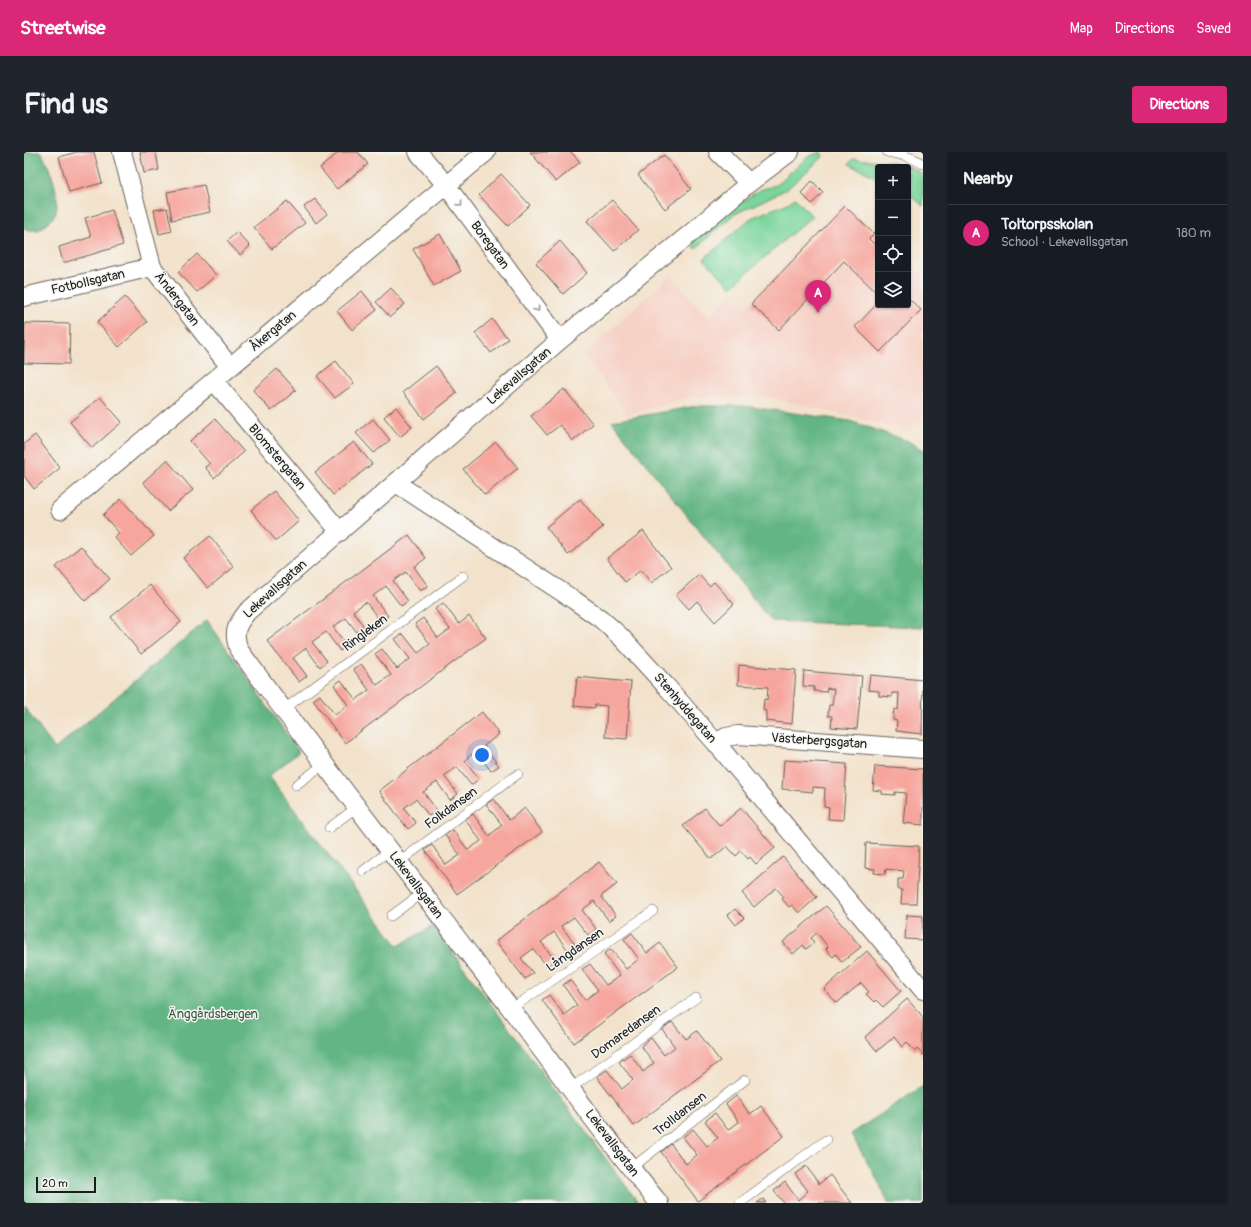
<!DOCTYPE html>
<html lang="en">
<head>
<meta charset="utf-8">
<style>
	body { margin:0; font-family:Pangolin,sans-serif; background:#20242c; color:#f1f3f6 }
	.controls { position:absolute; right:12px; top:12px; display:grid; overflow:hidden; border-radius:4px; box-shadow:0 1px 3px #0004 }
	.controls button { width:36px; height:36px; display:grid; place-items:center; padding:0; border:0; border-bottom:1px solid #363941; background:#171b24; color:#f1f3f6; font:20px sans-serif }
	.scale { position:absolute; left:12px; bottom:10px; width:60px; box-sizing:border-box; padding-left:4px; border:2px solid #1c1c1c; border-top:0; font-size:11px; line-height:14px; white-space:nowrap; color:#1c1c1c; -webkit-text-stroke:3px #f6f6f2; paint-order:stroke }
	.you { position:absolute; left:458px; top:603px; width:14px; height:14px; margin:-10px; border:3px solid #fff; border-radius:50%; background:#1a73e8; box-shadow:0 0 0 6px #1a73e833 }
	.badge { display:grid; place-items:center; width:26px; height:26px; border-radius:50%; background:#db2777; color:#fff; font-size:13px; font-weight:700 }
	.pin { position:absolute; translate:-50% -33px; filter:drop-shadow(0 1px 2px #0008) }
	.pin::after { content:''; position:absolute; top:21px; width:14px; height:12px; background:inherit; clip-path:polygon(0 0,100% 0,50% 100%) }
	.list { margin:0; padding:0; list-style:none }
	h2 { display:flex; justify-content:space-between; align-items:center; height:52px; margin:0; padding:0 16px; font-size:17px }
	h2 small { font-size:13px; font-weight:400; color:#9ea1a6 }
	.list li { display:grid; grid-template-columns:26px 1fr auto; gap:12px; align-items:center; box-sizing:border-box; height:56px; padding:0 16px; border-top:1px solid #363941 }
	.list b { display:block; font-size:15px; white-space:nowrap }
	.list p { margin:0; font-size:13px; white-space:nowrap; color:#9ea1a6 }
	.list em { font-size:13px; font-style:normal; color:#9ea1a6 }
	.icon { flex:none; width:22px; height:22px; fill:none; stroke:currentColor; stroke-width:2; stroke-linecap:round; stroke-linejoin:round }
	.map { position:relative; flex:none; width:899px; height:1051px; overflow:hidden; border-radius:4px }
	header { display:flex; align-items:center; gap:24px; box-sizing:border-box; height:56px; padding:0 20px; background:#db2777; color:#fff }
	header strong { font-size:19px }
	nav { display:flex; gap:22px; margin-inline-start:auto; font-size:14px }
	.intro { display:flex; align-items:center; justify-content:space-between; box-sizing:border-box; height:96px; padding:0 24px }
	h1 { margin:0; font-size:28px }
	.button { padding:10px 18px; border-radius:4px; background:#db2777; color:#fff; font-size:14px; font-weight:700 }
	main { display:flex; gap:24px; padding:0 24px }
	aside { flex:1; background:#171b24; border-radius:4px; box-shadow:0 1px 3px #0004 }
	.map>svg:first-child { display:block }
	.built { fill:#f7d1c6 }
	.green { fill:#7ad59c; stroke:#4b785c }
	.forest { fill:#63b684; stroke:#406950 }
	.building { fill:#f6a69d }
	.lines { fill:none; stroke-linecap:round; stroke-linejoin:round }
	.lane-casing { stroke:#676159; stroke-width:10 }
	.street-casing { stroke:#676159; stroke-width:20 }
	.lane { stroke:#fff; stroke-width:9 }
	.street { stroke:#fff; stroke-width:18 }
	.oneway { stroke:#999 }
	.labels { text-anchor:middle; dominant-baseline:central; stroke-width:3; stroke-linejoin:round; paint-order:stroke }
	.street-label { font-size:13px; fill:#1c1c1c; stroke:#f6f6f2 }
	.park-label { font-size:13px; fill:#3d5d49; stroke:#f6f6f2 }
</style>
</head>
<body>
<header>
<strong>Streetwise</strong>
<nav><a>Map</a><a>Directions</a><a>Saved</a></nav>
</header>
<div class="intro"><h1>Find us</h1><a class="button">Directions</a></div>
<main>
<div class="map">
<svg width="899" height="1051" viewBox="0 0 899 1051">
	<rect width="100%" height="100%" fill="#f6f6f2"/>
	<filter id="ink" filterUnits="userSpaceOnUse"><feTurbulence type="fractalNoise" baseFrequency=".025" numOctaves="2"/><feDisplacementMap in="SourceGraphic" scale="8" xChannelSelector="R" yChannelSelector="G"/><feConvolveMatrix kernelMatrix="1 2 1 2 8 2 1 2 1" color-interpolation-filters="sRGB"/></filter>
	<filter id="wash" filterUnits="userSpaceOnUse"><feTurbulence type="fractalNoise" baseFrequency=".012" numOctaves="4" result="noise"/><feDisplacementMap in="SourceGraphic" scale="16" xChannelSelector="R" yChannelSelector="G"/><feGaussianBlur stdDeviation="0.9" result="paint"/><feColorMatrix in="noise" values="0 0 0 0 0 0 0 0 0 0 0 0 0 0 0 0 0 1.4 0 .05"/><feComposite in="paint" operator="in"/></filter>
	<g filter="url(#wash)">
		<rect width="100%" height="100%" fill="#f3e2cb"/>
		<path class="built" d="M819 50 854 82V153H884V109L899 123V265L886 279 744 245H666L603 263 560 202 647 123 684 166 708 143 721 155Z"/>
		<path class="green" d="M797 0 799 5 763 37 709 63 671 97 667 91 705 58 736 38 752 33 784 5Z
			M829 7C854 9 879 7 899 23V54L884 41V15H854V26L825 12Z
			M771 46 788 64 707 135 680 107 727 66 764 51Z"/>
		<path class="forest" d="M0 0H17C26 15 38 46 31 63 29 66 25 70 22 72 17 79 8 80 0 76Z
			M673 254H720L826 269 884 289 899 298V475L747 469 588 269Z
			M183 468 275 600 245 624 374 794 409 774 614 1050 613 1051H0V555L31 597Z
			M899 934V1051H864L855 1031 827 982Z"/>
		<g id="blocks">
			<path class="building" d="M53 0H70L78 31 45 40 35 5Z
				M116 0H132L135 18 120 21Z
				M315 0H334L344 12 313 37 296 16Z
				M506 0H547L556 10 532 30Z
				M640 3 667 37 641 57 614 23Z
				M477 22 506 53 484 74 455 43Z
				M788 29 799 40 788 52 777 41Z
				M180 33 186 60 148 68 143 40Z
				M291 47 303 62 292 71 280 55Z
				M588 48 614 78 590 99 563 69Z
				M263 49 281 71 248 97 230 75Z
				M821 54 850 82 845 87 854 96V142L820 109 755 178 727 152Z
				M143 56 148 79 135 82 130 58Z
				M88 58 99 93 39 111 35 95 67 85 61 66Z
				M213 80 226 94 216 103 203 89Z
				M416 82 437 119 410 134 389 97Z
				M536 89 563 121 539 142 512 111Z
				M173 102 192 123 173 140 154 120Z
				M367 136 381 152 366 165 352 150Z
				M338 139 353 158 328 178 313 159Z
				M101 145 123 170 95 195 73 170Z
				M884 146 897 158 856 200 831 175 854 151V153H884Z
				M468 167 484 187 467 201 451 181Z
				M1 171 46 172 45 212 0 211Z
				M312 209 330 232 311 246 293 224Z
				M412 214 433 241 400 267 379 240Z
				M253 217 272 238 247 259 229 238Z
				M540 237 569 272 549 289 536 273 523 283 507 264Z
				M76 245 98 270 68 296 46 270Z
				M372 255 388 275 376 285 360 265Z
				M191 267 220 300 190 326 181 315 186 312 166 289Z
				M349 267 366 288 350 301 332 281Z
				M11 283 36 316 10 337 0 324V292Z
				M330 290 348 312 309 343 291 320Z
				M472 290 494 316 461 343 439 317Z
				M143 308 169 338 144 359 119 330Z
				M250 339 275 369 252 389 227 358Z
				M97 347 130 384 107 404 90 385 95 381 79 363Z
				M556 347 579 375 544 403 522 375Z
				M619 379 647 415 627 431 617 418 601 430 583 406Z
				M385 383 402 406 390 415 404 434 396 439 382 420 369 429 384 449 377 454 362 434 349 444 364 464 356 469 342 450 329 459 343 479 336 484 322 466 309 475 323 494 316 499 302 480 288 490 303 509 296 515 282 496 269 506 283 524 275 530 243 489Z
				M186 384 210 415 184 436 159 406Z
				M57 394 86 427 61 449 32 415Z
				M675 423 685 434 690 430 710 452 691 470 673 449 665 457 652 443Z
				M126 433 157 470 117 502 87 465Z
				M419 451 435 472 445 464 462 486 321 591 289 548 296 543 311 563 324 553 310 533 317 528 332 548 345 538 329 517 337 512 353 533 367 523 351 502 358 497 373 517 386 507 371 487 379 482 394 501 406 492 391 472 399 466 414 486 426 477 411 457Z
				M715 513 772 518 768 572 742 569V559L739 558 740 547 743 548 744 535 714 533Z
				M780 519 838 524 833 577 807 575 808 564H804L805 553H808L810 537 803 536 802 540 790 539V535L779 534Z
				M846 523 899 528 898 582 872 579 873 569 869 568 870 557 874 558 875 541H868V545L855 544V539L844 538Z
				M553 525 607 530 603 587 581 585 583 554 571 553V556L550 554Z
				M458 560 475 582 460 594 475 614 467 619 452 599 441 608 455 627 447 633 433 615 420 624 434 642 426 648 413 630 399 640 413 658 405 664 392 647 380 656 392 671 384 677 355 639Z
				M760 608 823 612 819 668 804 667 805 656 800 655 801 636 789 635V640L758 637Z
				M851 614 899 617V673L879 671 882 641 871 640V643L858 642V639L849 638Z
				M470 647 485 668 501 656 518 680 433 742 401 698 408 693 422 713 436 703 421 683 429 678 444 698 457 689 441 667 449 662 465 684 478 673 462 652Z
				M681 656 696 674 717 656 751 696 732 712 726 705 724 707 717 699 712 704 703 694 687 707 659 674Z
				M842 691 895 694 892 752H877L878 738 874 737V727H879L880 719 862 717 861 722 850 721 851 717 841 716Z
				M759 705 793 745 775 761 768 753 765 755 758 747 760 745 752 736 730 755 718 741Z
				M575 710 593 732 577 744 592 764 585 769 570 749 558 758 572 777 564 783 550 765 537 774 551 792 544 798 530 780 517 790 531 808 523 814 509 797 497 806 509 821 501 827 472 789Z
				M802 754 837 795 818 810 812 802 809 805 802 797 804 795 793 781 787 786 790 791 782 797 779 793 769 802 759 790Z
				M711 757 720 766 712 773 704 763Z
				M883 763 899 764V788L881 787Z
				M608 781 623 801 636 791 654 815 550 891 518 848 525 843 540 863 553 853 539 833 546 828 561 848 574 838 558 817 566 812 582 833 596 824 580 802 587 797 602 817 615 807 600 787Z
				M843 799 877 839 859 855 852 848 850 850 842 842 845 840 837 831 813 851 800 837Z
				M883 847 899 865V903L893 897 891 899 883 890 878 895 870 885 853 899 841 885Z
				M648 870 662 887 673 879 696 909 610 974 573 925 583 918 598 937 609 928 595 910 606 902 619 920 630 911 617 894 627 886 640 903 651 895 638 877Z
				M712 944 726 962 737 954 760 984 674 1049 637 1000 647 992 662 1012 673 1003 659 985 669 977 683 994 694 986 681 969 691 961 704 978 715 970 702 952Z
				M782 1014 795 1032 806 1023 828 1051H760L750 1039 761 1030 774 1048 784 1039 771 1022Z
				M739 1047 742 1051H733Z"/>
		</g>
	</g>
	<g filter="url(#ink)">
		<use href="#blocks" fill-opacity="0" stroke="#676159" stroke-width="1"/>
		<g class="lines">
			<defs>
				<path id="lane" d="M863 0C875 2 889 5 899 12
					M259 558 439 424
					M272 633 300 612
					M305 676 333 655
					M375 710 494 622
					M339 719 366 698
					M367 764 398 741
					M487 857 629 759
					M547 936 672 846
					M606 1017 721 928
					M716 1051 802 988"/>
				<path id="street" d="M98 0 128 115 206 215
					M394 0 422 33 536 188
					M694 0 725 31
					M0 145 128 115
					M190 229 316 380
					M372 331 550 448 577 467 597 485 642 534 692 591 899 838
					M36 358 462 0
					M692 591 702 585 714 583 899 597
					M635 1051C583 988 536 922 487 857 396 737 304 619 215 498 209 481 211 475 223 460L536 188 667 81 725 31 766 0"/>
			</defs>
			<use href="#lane" class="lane-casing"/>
			<use href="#street" class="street-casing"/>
			<use href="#lane" class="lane"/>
			<use href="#street" class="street"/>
		</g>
		<defs><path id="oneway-chevron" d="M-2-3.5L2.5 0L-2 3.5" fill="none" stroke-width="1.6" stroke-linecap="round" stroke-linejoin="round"/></defs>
		<g class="oneway">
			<use href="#oneway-chevron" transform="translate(436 52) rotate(54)"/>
			<use href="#oneway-chevron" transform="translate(513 157) rotate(54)"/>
		</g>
	</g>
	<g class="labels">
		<g class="street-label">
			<text transform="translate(466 93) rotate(54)">Boregatan</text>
			<text transform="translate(64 130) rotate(-13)">Fotbollsgatan</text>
			<text transform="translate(153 147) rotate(52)">Ändergatan</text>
			<text transform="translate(249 179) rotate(-40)">Åkergatan</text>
			<text transform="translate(495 224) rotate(-41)">Lekevallsgatan</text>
			<text transform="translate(253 305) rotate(50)">Blomstergatan</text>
			<text transform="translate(251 437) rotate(-42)">Lekevallsgatan</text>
			<text transform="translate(341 481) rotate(-37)">Ringleken</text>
			<text transform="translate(661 556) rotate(49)">Stenhyddegatan</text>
			<text transform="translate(795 589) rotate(4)">Västerbergsgatan</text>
			<text transform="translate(427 656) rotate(-36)">Folkdansen</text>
			<text transform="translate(392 733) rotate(53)">Lekevallsgatan</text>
			<text transform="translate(551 798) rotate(-35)">Långdansen</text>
			<text transform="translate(602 880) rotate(-36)">Domaredansen</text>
			<text transform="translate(656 962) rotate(-38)">Trolldansen</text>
			<text transform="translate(588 991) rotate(53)">Lekevallsgatan</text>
		</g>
		<g class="park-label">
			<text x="189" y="862">Änggårdsbergen</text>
		</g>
	</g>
</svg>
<div class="controls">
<button>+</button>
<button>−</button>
<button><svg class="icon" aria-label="locate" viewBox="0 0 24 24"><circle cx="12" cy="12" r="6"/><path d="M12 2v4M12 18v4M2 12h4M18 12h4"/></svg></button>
<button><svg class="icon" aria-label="layers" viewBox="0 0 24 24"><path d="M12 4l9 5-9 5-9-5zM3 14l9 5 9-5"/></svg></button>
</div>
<div class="scale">20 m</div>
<div class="you"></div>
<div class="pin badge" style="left:794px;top:161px">A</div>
</div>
<aside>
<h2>Nearby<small></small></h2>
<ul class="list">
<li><span class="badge">A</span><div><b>Toltorpsskolan</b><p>School · Lekevallsgatan</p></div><em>180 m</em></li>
</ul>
</aside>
</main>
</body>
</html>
